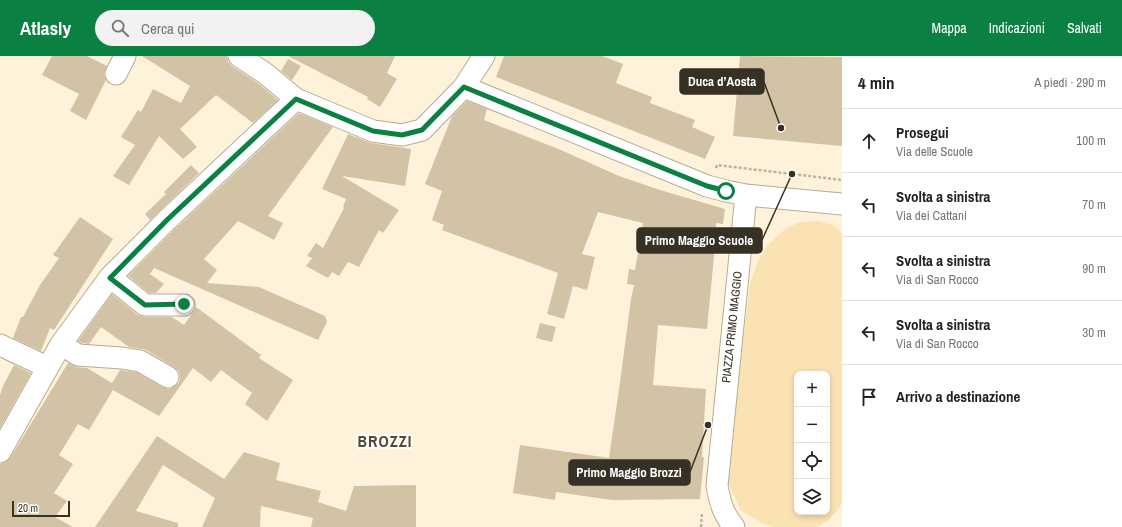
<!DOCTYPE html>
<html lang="it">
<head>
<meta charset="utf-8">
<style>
	body { margin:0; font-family:"Archivo Narrow",sans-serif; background:#f2f2f2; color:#222 }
	.controls { position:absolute; right:12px; bottom:12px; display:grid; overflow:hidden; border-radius:8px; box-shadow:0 2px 6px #0003 }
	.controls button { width:36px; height:36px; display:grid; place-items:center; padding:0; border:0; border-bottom:1px solid #e0e0e0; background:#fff; color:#222; font:20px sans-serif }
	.scale { position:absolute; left:12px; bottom:10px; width:58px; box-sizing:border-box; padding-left:4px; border:2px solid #373125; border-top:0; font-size:11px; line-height:14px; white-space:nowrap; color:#373125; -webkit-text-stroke:3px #fff; paint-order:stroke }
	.stop { position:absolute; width:12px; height:12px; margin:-9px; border:3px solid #0b8043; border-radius:50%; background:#fff }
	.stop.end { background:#0b8043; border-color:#fff; box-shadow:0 1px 4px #0008 }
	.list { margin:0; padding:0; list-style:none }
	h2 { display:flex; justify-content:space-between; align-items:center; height:52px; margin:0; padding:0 16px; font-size:17px }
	h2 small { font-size:13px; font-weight:400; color:#767676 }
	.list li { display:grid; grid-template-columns:26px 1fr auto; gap:12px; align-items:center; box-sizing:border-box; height:64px; padding:0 16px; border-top:1px solid #e0e0e0 }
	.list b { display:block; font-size:15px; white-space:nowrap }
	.list p { margin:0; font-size:13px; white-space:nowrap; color:#767676 }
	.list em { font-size:13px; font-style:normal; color:#767676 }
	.icon { flex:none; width:22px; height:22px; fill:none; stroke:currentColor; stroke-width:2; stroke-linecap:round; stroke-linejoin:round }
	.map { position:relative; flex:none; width:842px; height:471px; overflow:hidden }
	header { display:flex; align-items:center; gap:24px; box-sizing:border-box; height:56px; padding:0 20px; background:#0b8043; color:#fff }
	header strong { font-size:19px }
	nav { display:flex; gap:22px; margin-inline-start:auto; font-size:14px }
	.search { width:280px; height:36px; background:#f2f2f2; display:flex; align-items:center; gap:10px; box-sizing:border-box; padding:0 14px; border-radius:22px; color:#767676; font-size:15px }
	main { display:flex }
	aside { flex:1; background:#fff }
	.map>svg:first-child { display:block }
	.green { fill:#fbe2b2; fill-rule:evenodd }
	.building { fill:#d2c3a6 }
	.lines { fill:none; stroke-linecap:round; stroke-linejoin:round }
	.minor-casing { stroke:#baab8f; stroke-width:23 }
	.path { stroke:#bdb39f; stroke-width:2.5; stroke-dasharray:3 2; stroke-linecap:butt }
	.minor { stroke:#fff; stroke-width:21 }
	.route { stroke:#0b8043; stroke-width:5 }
	.labels { text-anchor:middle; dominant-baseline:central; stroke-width:4; stroke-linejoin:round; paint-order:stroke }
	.street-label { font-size:12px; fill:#373125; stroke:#fff }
	.district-label { font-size:16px; font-weight:bold; letter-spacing:1px; fill:#574a31; stroke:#fff }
	.leader { fill:none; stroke:#373125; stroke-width:1.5 }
	.callout-dot { fill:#373125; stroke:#fff; stroke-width:1.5 }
	.callout { fill:#373125; stroke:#373125; stroke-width:1.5 }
	.callout-label { font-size:13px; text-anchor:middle; font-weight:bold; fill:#fff }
</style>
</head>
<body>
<header>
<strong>Atlasly</strong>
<div class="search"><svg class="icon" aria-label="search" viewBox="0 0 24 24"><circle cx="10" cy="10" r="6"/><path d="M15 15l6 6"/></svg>Cerca qui</div>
<nav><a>Mappa</a><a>Indicazioni</a><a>Salvati</a></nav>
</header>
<main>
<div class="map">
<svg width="842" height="471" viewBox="0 0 842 471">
	<rect width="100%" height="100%" fill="#fff2db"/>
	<path class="green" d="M819 165 835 170 842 177V446L840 451 829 464 817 471H773L762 467 741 455 729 429 728 406 750 227 758 205 767 190 786 172 800 166ZM797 318H827V456H797Z"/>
	<path class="building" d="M52 0H87L107 10 104 18 106 24 86 64 70 55 79 38 42 19Z
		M142 0H227L228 6 232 10 259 28 278 44 253 67 216 39 180 73 197 91 183 103 159 80 129 129 113 120 135 89 121 81 138 54 141 56 153 33 181 47 190 30Z
		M288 0H395L387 17 397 23 380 51 367 43 368 41Z
		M504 0H602L623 8 616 27 652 41 650 47 695 64 692 71 715 81 705 103 496 21Z
		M740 0 842 1V90L733 80Z
		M288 3 301 10 292 24 281 15Z
		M467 45 487 53 484 64 561 94 619 120 660 134 725 153 723 168 716 167V179L707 273 658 269 653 329 706 333 702 401H704L700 443 612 444 556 436 555 444 513 437 520 389 609 402 620 326 631 243 634 229 627 228 629 213 635 214 643 167 598 156 582 198 595 201 587 234 573 230 564 263 547 258 558 217 442 174 444 169 432 164 442 135 425 128 452 60Z
		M299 57 333 71 268 160 283 167 274 184 238 165 204 203 217 214 207 227 259 231 325 260 327 266 318 284 154 212 150 218 164 228 156 237H149L128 220 176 172Z
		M348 78 371 87 411 93 405 130 342 120 399 154 383 177 379 174 359 211 348 206 339 220 332 216 328 222 306 210 312 202 307 200 316 187 323 192 344 152 343 151 346 143 322 133Z
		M191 109 199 117 150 164 145 158 166 138 164 136Z
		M80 161 113 183 54 274 50 272 41 295 13 282 21 261H23L40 229 59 202 53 199Z
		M112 238 138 259 145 261H172L184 269 194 255 196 251 261 299 259 302 293 324 267 365 245 348 252 337 221 314 211 326 193 312 159 360 113 334 89 374 78 368 59 399 73 408 54 437 67 445 55 461 73 471H0V408L6 406 10 402 68 307 77 311 87 312 112 327 120 314 136 316 162 331 168 333 174 331 179 327 180 321 179 315 174 311 146 294 129 291 101 271 89 288 82 287 78 285Z
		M540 267 556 271 552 286 536 282Z
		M14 309 31 317 0 372V339L3 330Z
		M157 380 224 423 244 396 280 407 276 424 321 435 318 446 346 455 354 430 416 429V471H311L313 462 261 450 260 471H202L215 442 163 409 136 455 178 467V471H95Z"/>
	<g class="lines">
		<defs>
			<path id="minor" d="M239 0 266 18 296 43 373 75 402 79 422 74 464 31 484 0
				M116 18 125 0
				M464 31 707 130 726 135 746 139 842 148
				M110 221 145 249H184
				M61 288 78 299 122 302 140 305 168 321
				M0 289 47 311
				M0 396 61 288 110 221 168 163 296 43
				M734 471C723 458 720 446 717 430L746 139"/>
		</defs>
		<use href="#minor" class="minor-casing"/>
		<path class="path" d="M716 112 717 109 842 124
			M701 471 702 456"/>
		<use href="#minor" class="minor"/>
	</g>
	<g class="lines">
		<path class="route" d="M184 248 145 249 110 222 168 163 296 43 373 75 402 79 422 74 464 31 707 130 726 135"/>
	</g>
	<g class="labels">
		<g class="street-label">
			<text transform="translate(732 271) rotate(-84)">PIAZZA PRIMO MAGGIO</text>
		</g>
		<g class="district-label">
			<text x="385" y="385">BROZZI</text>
		</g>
	</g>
	<path class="leader" d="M781 72L764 26M792 118L762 184M708 369L690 416"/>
	<g class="callout-dot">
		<circle cx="781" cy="72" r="4"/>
		<circle cx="792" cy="118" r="4"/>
		<circle cx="708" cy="369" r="4"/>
	</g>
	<g class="callout">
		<rect x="680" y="13" width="84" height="25" rx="4"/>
		<rect x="637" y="172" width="125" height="25" rx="4"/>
		<rect x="569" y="404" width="121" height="25" rx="4"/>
	</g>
	<g class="callout-label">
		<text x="722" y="30">Duca d’Aosta</text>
		<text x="699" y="189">Primo Maggio Scuole</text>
		<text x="629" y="421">Primo Maggio Brozzi</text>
	</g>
</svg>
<div class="controls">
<button>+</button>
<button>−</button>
<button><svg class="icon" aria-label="locate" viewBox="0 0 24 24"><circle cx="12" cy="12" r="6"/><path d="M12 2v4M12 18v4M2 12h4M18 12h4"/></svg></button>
<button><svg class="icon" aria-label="layers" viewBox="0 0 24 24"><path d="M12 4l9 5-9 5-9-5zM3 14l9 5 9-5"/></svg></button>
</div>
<div class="scale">20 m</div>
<div class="stop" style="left:726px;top:135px"></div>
<div class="stop end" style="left:184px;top:248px"></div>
</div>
<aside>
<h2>4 min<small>A piedi · 290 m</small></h2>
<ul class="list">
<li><svg class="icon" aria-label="ahead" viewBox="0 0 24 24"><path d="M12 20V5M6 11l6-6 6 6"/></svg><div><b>Prosegui</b><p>Via delle Scuole</p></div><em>100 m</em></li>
<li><svg class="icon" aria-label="left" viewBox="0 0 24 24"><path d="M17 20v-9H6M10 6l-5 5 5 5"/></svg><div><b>Svolta a sinistra</b><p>Via dei Cattani</p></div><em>70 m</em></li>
<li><svg class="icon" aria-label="left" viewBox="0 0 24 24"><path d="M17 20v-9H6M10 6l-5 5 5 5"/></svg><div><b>Svolta a sinistra</b><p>Via di San Rocco</p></div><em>90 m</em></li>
<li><svg class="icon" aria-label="left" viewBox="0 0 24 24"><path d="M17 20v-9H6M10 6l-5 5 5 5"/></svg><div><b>Svolta a sinistra</b><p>Via di San Rocco</p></div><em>30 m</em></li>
<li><svg class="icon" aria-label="arrive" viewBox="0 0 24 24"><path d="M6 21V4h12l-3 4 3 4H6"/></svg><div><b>Arrivo a destinazione</b></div></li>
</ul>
</aside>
</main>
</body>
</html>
